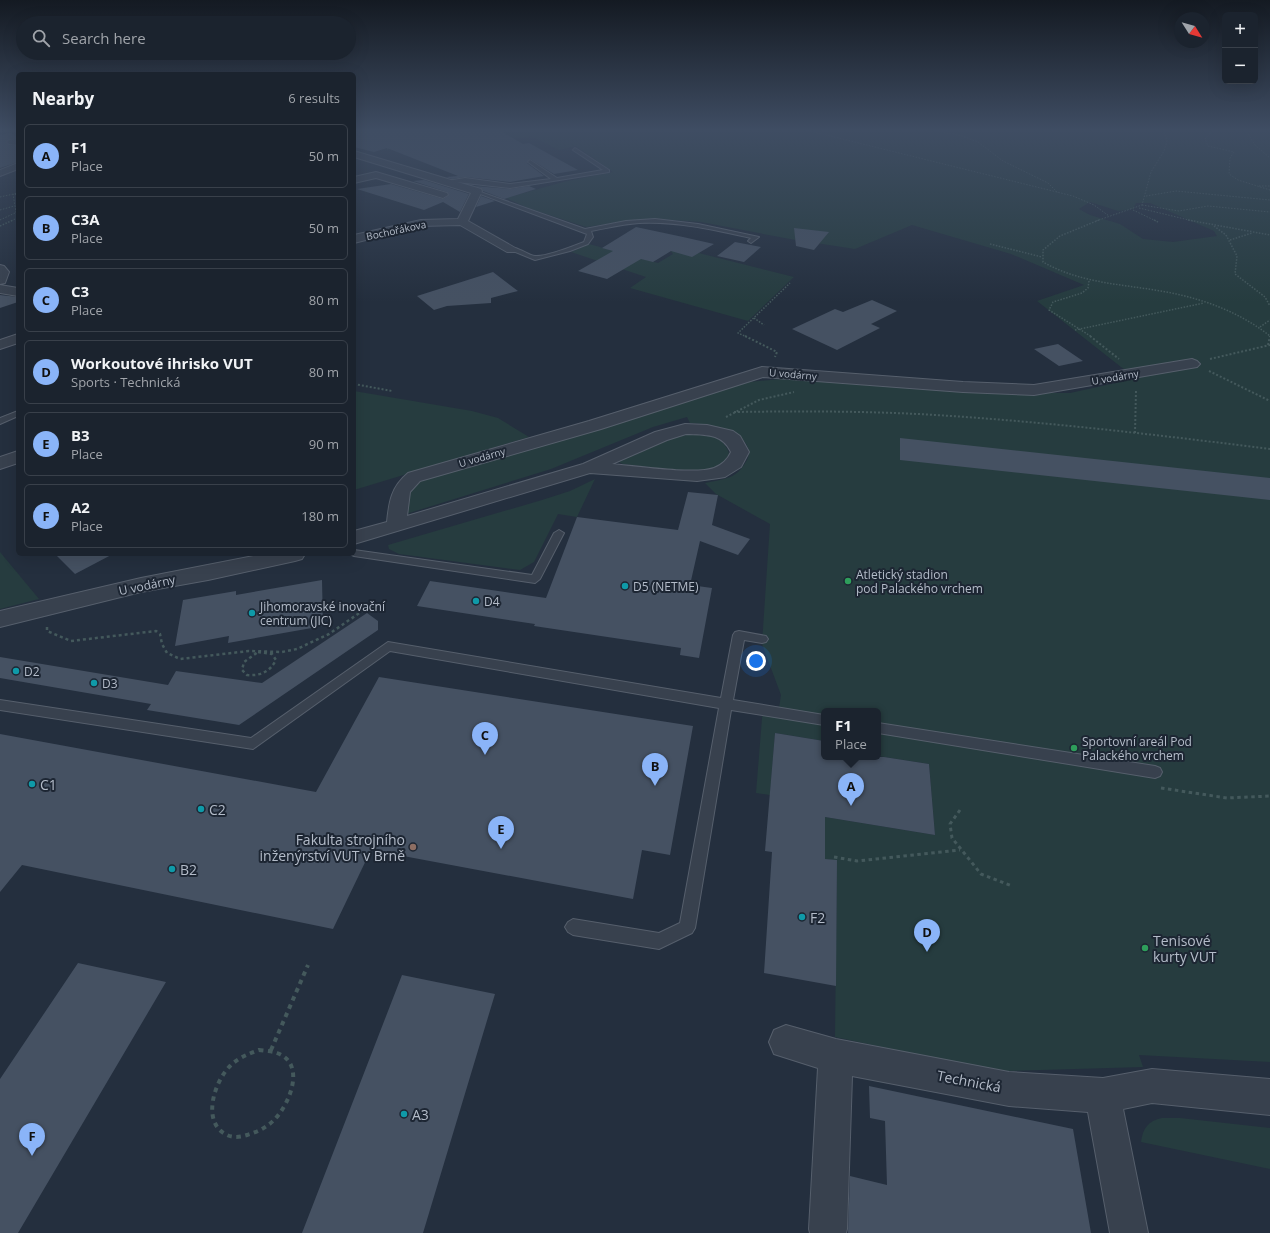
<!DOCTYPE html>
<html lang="en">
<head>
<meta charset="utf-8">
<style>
	body { margin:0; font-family:"Open Sans",sans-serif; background:#282f3a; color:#f1f3f6 }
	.controls { position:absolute; right:12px; top:12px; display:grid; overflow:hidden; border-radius:6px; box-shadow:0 4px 16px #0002 }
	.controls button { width:36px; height:36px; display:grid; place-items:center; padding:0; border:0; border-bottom:1px solid #39404a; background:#1b232e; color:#f1f3f6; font:20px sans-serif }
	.compass { position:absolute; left:1174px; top:12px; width:36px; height:36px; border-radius:50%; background:#1b232e; box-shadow:0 4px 16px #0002; rotate:127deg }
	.you { position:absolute; left:756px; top:661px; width:14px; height:14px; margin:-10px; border:3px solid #fff; border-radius:50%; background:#1a73e8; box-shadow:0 0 0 6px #1a73e833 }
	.badge { display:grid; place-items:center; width:26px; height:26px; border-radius:50%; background:#8ab4f8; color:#111; font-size:13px; font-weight:700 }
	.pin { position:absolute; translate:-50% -33px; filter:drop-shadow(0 1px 2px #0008) }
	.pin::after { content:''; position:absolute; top:21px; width:14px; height:12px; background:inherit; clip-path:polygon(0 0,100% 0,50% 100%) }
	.popup { position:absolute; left:821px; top:708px; width:60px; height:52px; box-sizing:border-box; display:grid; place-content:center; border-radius:6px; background:#1b232e; filter:drop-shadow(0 1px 3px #0005); font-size:13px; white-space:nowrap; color:#a0a4aa }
	.popup b { font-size:15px; color:#f1f3f6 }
	.popup::after { content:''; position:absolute; left:50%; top:100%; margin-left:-8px; border:8px solid transparent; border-top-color:#1b232e }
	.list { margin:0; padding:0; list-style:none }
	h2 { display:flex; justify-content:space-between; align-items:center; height:52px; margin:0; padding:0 16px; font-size:17px }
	h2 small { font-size:13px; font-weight:400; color:#a0a4aa }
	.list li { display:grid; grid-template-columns:26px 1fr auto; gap:12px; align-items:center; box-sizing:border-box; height:64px; margin:0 8px 8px; padding:0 8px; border:1px solid #39404a; border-radius:6px }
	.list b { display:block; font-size:15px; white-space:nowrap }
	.list p { margin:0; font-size:13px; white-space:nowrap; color:#a0a4aa }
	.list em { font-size:13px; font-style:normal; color:#a0a4aa }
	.icon { flex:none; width:22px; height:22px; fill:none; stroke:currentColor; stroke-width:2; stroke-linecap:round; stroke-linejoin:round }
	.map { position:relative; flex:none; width:1270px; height:1233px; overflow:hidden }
	.search { position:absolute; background:#1b232e; box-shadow:0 4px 16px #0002; left:16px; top:16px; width:340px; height:44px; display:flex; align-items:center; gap:10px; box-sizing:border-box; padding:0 14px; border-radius:22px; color:#a0a4aa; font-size:15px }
	.panel { position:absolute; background:#1b232e; box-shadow:0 4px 16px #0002; left:16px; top:72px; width:340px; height:484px; border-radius:6px }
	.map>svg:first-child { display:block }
	.green { fill:#263c3f; fill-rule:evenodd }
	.building { fill:#455162 }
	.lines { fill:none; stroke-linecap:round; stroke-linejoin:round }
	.service-casing { stroke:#565f6c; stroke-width:2 }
	.minor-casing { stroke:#565f6c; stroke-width:2 }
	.path-far5 { stroke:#44595c; stroke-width:1; stroke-dasharray:1.5 1.5; stroke-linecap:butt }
	.path-far4 { stroke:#44595c; stroke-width:1.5; stroke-dasharray:1.5 1.5; stroke-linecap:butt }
	.path-far3 { stroke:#44595c; stroke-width:2; stroke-dasharray:2 2; stroke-linecap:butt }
	.path-far2 { stroke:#44595c; stroke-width:2.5; stroke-dasharray:3 3; stroke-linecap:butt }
	.path-far1 { stroke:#44595c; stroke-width:3; stroke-dasharray:3.5 3.5; stroke-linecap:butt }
	.path { stroke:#44595c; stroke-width:4; stroke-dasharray:4.5 4.5; stroke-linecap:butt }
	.service { fill:#38414e; fill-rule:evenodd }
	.minor { fill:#38414e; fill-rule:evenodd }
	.leisure-dot { fill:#2e9e5b; stroke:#1d2633; stroke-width:1.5 }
	.culture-dot { fill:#0f9aa8; stroke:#1d2633; stroke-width:1.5 }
	.education-dot { fill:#8d6e63; stroke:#1d2633; stroke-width:1.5 }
	.labels { text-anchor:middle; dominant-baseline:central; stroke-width:4; stroke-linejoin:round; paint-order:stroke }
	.far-street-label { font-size:10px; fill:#b4bcc9; stroke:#1d2633 }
	.poi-label { font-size:12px; fill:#b4bcc9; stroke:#1d2633; text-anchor:start }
	.street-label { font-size:12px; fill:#b4bcc9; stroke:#1d2633 }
	.near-poi-label { font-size:14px; fill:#b4bcc9; stroke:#1d2633; text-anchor:start }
	.near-street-label { font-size:14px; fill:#b4bcc9; stroke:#1d2633 }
</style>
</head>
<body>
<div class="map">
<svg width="1270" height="1233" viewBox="0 0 1270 1233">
	<rect width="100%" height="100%" fill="#242f3e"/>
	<path class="green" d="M459 129H1270V1062L1139 1055 1143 1067 1007 1071 971 1066 835 1037 837 861 825 859V817L935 835 929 764 878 756V711H824V741L775 733 770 795 756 793 763 706 779 708 781 695 762 644 770 524 716 494 705 483C713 481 722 480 730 477 738 474 743 467 747 460 759 433 706 423 690 423L687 417 653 427 551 469 406 514 411 481 749 382 781 379 1007 393H1070L1139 378 1121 367 1037 301 1084 285 1011 254 912 225 855 249 790 239 701 222 657 219 627 221 586 227 528 208 506 198 563 182 613 172 576 146 559 150 531 136 490 143ZM1090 202 1118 211 1133 209 1136 203H1150L1214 231 1217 236 1173 242 1143 239 1120 224 1090 215 1079 209Z
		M589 244 658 263 673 254 670 250 675 247 794 277 748 321 630 288 646 277 571 252Z
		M354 391 472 411 498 418 529 437 354 490Z
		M698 433C712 436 724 438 729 453 727 462 719 467 711 469 692 474 645 466 623 464L619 462 675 437Z
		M595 479 577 517 558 514 534 562 520 570 399 554 389 549 388 545 542 500 570 491Z
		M0 552 39 599 0 609Z
		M1162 1118H1180L1270 1128V1169L1141 1142C1143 1128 1148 1121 1162 1118Z"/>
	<path class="building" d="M354 129H497L523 144 529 143 578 170 554 174 530 159 527 163 544 176 510 182 465 177 452 179 446 177 458 176 387 148 374 152 354 147Z
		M11 133 18 138 9 139 6 142 9 145 18 146V162L0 168V135Z
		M424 180 469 194 460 212 443 202 424 210 357 189 391 184 443 199 449 195 447 192 413 181Z
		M475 186 510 189 529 186 536 189 504 199 483 191 481 188Z
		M481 196 495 201 476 207Z
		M636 227 683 237 714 244 692 257 671 251 653 262 641 259 607 279 578 271 613 251 602 248Z
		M794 228 829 232 814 250 796 246Z
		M735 242 761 247 744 262 717 256Z
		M493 272 518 291 491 298V303L447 306 434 310 417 296Z
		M0 295 18 297V302L0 308Z
		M872 300 897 311 871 324 880 328 837 350 792 329 835 309 843 312Z
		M1058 344 1083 361 1059 366 1034 349Z
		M900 438 1270 478V500L900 460Z
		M688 492 718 495 712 525 750 539 738 555 700 541 690 585 712 588 699 658 680 655 681 648 534 626 535 624 417 606 430 581 546 598 577 517 678 530Z
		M55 554H113L75 574Z
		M322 580 323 626 228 643 229 636 175 646 183 600 236 591V595Z
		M367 613 378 621V630L239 725 147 710 151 704 0 678V657L168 685 176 671 262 683Z
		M379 677 693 726 670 855 642 850 633 899 371 850 333 929 22 865 0 892V734L316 792Z
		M775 733 824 741V757H884L929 764 935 835 825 817V859L837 860 836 986 764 973 772 852 765 851Z
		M78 963 166 982 18 1233H0V1079Z
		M402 975 495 994 423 1233H302Z
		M869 1086 1073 1129 1091 1233H848L850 1176 887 1185 885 1121 870 1118Z"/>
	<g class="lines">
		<defs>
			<path id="service" d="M575 148 609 170V172L510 188 447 181 465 178 510 184 551 179 528 162 530 160 557 178 603 170 573 150Z
				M475 190 585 229 626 221 655 219 698 224 759 237 751 243 748 241 751 238C715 230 677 221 639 223 623 224 607 228 591 231L593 237 588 244 570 251 535 260 508 249C515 244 527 255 535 256 545 257 574 246 584 242L587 234 475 192Z
				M18 411V416L0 424V418Z
				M559 530 564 533 540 579 535 583 354 556 350 554H354V550L532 575 554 533Z
				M739 631 766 636 768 639 766 642 762 643 744 640 733 700 824 715V725L731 710 695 928 692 933 659 949 573 935 568 932 565 927 568 922 573 919 659 933 680 923 719 708 390 651 253 749 0 710V700L251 738 388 642 721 698 733 635 735 632Z
				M878 723 1155 766 1160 768 1162 772 1160 776 1155 778 878 733Z"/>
			<path id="minor" d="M18 139V145L9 144 7 142 9 140Z
				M354 151 481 189 482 191 468 221 517 249 515 252H507L460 225 421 226 354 243V235L421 220 458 219 471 193 354 157Z
				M18 163V169L0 176V170Z
				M376 172 447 193 448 195 443 198 376 178 354 183V177Z
				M0 265 4 266 9 272 5 283 0 284Z
				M0 285 18 288V296L0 293Z
				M18 334V343L0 349V340Z
				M1192 359 1197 361 1200 364 1197 367 1034 395 963 392 763 377 601 429 420 481 410 492 407 516 583 464 655 432 685 424 707 425 733 431 740 436 749 452 741 467 725 477 719 478 697 481 590 473 354 544V531L387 522C389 502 391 487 408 473L589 421 762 367 963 382 1034 385ZM686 434C705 435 722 433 731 452 728 459 722 465 714 468 695 475 635 466 612 464L667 440Z
				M18 451V463L0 469V457Z
				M264 554H305L302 559 295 561 208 580 141 592 0 627V611L141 578Z
				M786 1025 836 1039 1009 1072 1103 1078 1152 1069 1270 1079V1115L1152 1103 1123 1109 1148 1233H1110L1088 1112 1009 1106 852 1076 847 1229 846 1233H810L809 1229 818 1068 774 1054 769 1042 774 1030Z"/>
		</defs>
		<use href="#service" class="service-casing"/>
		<use href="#minor" class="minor-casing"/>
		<path class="path-far5" d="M412 129V132L429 136 427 137
			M802 129 1073 196 1094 205 1109 216
			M887 129 929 131
			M929 129 962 136 978 142 1003 161 1048 183 1058 193
			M1208 129 1211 132 1205 139 1208 146 1234 152 1230 158 1229 174 1238 180 1270 190
			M1245 129 1255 145 1270 158
			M940 131H961
			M354 135 372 129
			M387 149 414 140
			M1259 186H1270
			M1146 196 1176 191 1270 200
			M0 197 18 193
			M1142 205 1179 211 1208 206 1270 212
			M1139 208 1193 221
			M0 210 14 206
			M1133 210 1156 221
			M0 220 15 213 18 214
			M11 221 17 218 13 194 18 195
			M1096 221 1142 205 1151 172 1164 151 1167 141 1163 129"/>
		<path class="path-far4" d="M1099 220 1060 236 1043 250V262C1080 283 1120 284 1161 291 1201 298 1238 311 1270 336
			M1154 220 1158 222
			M1188 220 1270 235
			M0 226 13 220
			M1214 226 1226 235 1237 256 1235 274 1265 297 1270 306
			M1230 240 1252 233
			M990 244 1042 257
			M1089 281 1088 288 1082 293 1053 302 1049 310 1092 337
			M754 318 764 325
			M1260 327 1270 320
			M1075 330 1204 303
			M747 337 738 333 790 283"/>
		<path class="path-far3" d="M745 336 777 352 775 357
			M1090 336 1119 359
			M1268 345 1270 336
			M1210 359 1270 345
			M1209 371 1270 401
			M354 384 392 391
			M734 412C802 411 869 411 936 415 1048 422 1159 435 1270 449
			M726 417 759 400 794 392
			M1135 433 1136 390"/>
		<path class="path-far2" d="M47 627V631L71 641 156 631 160 634 162 644 167 653 180 659 249 651 282 652 297 649 329 634 368 607H377
			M258 652 272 654 276 660C270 672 260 676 247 675L242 670 244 662Z"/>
		<path class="path-far1" d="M1161 788 1227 798 1270 796
			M960 810 950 824 952 838 981 874 1012 886
			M834 857 857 861 960 850"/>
		<path class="path" d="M259 1050C265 1051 272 1051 277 1053 307 1064 289 1105 274 1120 266 1128 257 1132 247 1135 241 1137 233 1138 227 1135 201 1123 214 1082 230 1066 238 1058 248 1054 259 1050Z
			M271 1050 308 965"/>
		<use href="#service" class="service"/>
		<use href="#minor" class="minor"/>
	</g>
	<linearGradient id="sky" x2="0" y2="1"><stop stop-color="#141a22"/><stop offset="0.43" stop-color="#3f4d63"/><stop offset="1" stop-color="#3f4d63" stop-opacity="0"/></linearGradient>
	<rect width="1270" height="302" fill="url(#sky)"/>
	<g class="leisure-dot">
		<circle cx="848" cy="581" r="4"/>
		<circle cx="1074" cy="748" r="4"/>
		<circle cx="1145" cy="948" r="4"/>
	</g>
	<g class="culture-dot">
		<circle cx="625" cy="586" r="4"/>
		<circle cx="476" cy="601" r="4"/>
		<circle cx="252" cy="613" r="4"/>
		<circle cx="16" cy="671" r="4"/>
		<circle cx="94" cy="683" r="4"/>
		<circle cx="32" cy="784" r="4"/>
		<circle cx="201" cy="809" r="4"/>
		<circle cx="172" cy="869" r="4"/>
		<circle cx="802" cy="917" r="4"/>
		<circle cx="404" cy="1114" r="4"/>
	</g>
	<circle class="education-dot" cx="413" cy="847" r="4"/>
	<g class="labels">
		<g class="far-street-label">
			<text transform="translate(396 230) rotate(-12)">Bochořákova</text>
			<text transform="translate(793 374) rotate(5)">U vodárny</text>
			<text transform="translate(1115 377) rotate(-10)">U vodárny</text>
			<text transform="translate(482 457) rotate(-16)">U vodárny</text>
		</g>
		<g class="poi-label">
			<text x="856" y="574">Atletický stadion<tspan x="856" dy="14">pod Palackého vrchem</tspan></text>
			<text x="633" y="586">D5 (NETME)</text>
			<text x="484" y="601">D4</text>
			<text x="260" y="606">Jihomoravské inovační<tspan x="260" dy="14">centrum (JIC)</tspan></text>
			<text x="24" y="671">D2</text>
			<text x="102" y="683">D3</text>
			<text x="1082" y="741">Sportovní areál Pod<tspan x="1082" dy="14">Palackého vrchem</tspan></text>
		</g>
		<g class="street-label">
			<text transform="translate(147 585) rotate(-12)">U vodárny</text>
		</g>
		<g class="near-poi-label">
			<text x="40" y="784">C1</text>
			<text x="209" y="809">C2</text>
			<text x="405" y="839" text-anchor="end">Fakulta strojního<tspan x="405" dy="16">inženýrství VUT v Brně</tspan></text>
			<text x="180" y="869">B2</text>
			<text x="810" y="917">F2</text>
			<text x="1153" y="940">Tenisové<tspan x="1153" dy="16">kurty VUT</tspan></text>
			<text x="412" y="1114">A3</text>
		</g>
		<g class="near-street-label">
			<text transform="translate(969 1081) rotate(11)">Technická</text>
		</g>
	</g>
</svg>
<div class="controls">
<button>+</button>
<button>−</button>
</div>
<svg class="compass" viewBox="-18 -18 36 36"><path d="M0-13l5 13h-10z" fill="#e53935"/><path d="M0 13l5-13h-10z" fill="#a0a4aa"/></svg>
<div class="you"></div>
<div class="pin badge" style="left:851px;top:806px">A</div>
<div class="popup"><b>F1</b>Place</div>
<div class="pin badge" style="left:655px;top:786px">B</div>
<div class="pin badge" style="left:485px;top:755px">C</div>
<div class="pin badge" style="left:927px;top:952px">D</div>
<div class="pin badge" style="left:501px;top:849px">E</div>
<div class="pin badge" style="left:32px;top:1156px">F</div>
<div class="search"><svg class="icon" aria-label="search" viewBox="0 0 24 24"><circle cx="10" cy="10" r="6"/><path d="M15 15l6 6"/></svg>Search here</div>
<section class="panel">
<h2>Nearby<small>6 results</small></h2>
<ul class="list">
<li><span class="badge">A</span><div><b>F1</b><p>Place</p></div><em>50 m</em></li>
<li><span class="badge">B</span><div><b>C3A</b><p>Place</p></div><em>50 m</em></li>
<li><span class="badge">C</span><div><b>C3</b><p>Place</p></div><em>80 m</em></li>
<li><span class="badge">D</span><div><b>Workoutové ihrisko VUT</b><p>Sports · Technická</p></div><em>80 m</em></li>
<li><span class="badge">E</span><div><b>B3</b><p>Place</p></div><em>90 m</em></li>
<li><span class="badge">F</span><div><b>A2</b><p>Place</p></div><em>180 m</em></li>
</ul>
</section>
</div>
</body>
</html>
